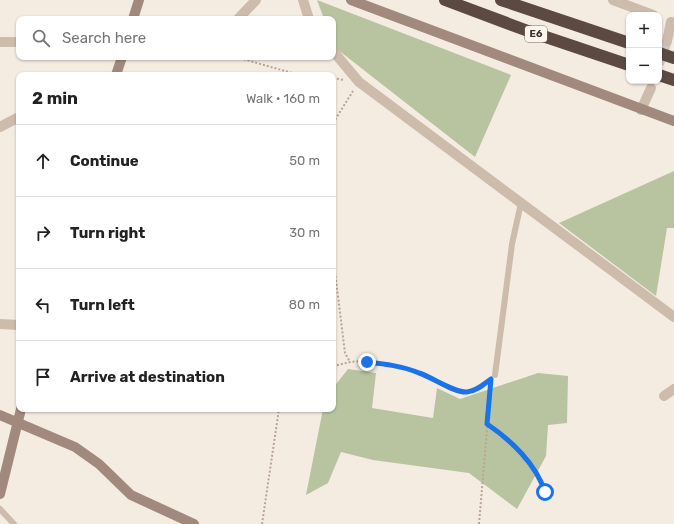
<!DOCTYPE html>
<html lang="en">
<head>
<meta charset="utf-8">
<style>
	body { margin:0; font-family:Rubik,sans-serif; background:#f2f2f2; color:#222 }
	.controls { position:absolute; right:12px; top:12px; display:grid; overflow:hidden; border-radius:8px; box-shadow:0 1px 3px #0004 }
	.controls button { width:36px; height:36px; display:grid; place-items:center; padding:0; border:0; border-bottom:1px solid #e0e0e0; background:#fff; color:#222; font:20px sans-serif }
	.stop { position:absolute; width:12px; height:12px; margin:-9px; border:3px solid #1a73e8; border-radius:50%; background:#fff }
	.stop.end { background:#1a73e8; border-color:#fff; box-shadow:0 1px 4px #0008 }
	.list { margin:0; padding:0; list-style:none }
	h2 { display:flex; justify-content:space-between; align-items:center; height:52px; margin:0; padding:0 16px; font-size:17px }
	h2 small { font-size:13px; font-weight:400; color:#767676 }
	.list li { display:grid; grid-template-columns:26px 1fr auto; gap:12px; align-items:center; box-sizing:border-box; height:72px; padding:0 16px; border-top:1px solid #e0e0e0 }
	.list b { display:block; font-size:15px; white-space:nowrap }
	.list em { font-size:13px; font-style:normal; color:#767676 }
	.icon { flex:none; width:22px; height:22px; fill:none; stroke:currentColor; stroke-width:2; stroke-linecap:round; stroke-linejoin:round }
	.map { position:relative; flex:none; width:674px; height:524px; overflow:hidden }
	.search { position:absolute; background:#fff; box-shadow:0 1px 3px #0004; left:16px; top:16px; width:320px; height:44px; display:flex; align-items:center; gap:10px; box-sizing:border-box; padding:0 14px; border-radius:8px; color:#767676; font-size:15px }
	.panel { position:absolute; background:#fff; box-shadow:0 1px 3px #0004; left:16px; top:72px; width:320px; height:340px; border-radius:8px }
	.map>svg:first-child { display:block }
	.green { fill:#b8c4a0 }
	.lines { fill:none; stroke-linecap:round; stroke-linejoin:round }
	.street-tunnel { stroke:#cfc6bd; stroke-width:10; stroke-dasharray:10 5; stroke-linecap:butt }
	.path { stroke:#b9a596; stroke-width:2; stroke-dasharray:2 2; stroke-linecap:butt }
	.lane { stroke:#cdbbac; stroke-width:6 }
	.street { stroke:#cdbbac; stroke-width:10 }
	.secondary { stroke:#a18a7d; stroke-width:10 }
	.highway { stroke:#5c4a42; stroke-width:12 }
	.route { stroke:#1a73e8; stroke-width:5 }
	.labels { text-anchor:middle; dominant-baseline:central; stroke-width:4; stroke-linejoin:round; paint-order:stroke }
	.shield { fill:#fbf5ee; stroke:#756b66; stroke-width:1 }
	.shield-label { font-size:10px; font-weight:bold; fill:#3b302b }
</style>
</head>
<body>
<div class="map">
<svg width="674" height="524" viewBox="0 0 674 524">
	<rect width="100%" height="100%" fill="#f4ebe1"/>
	<path class="green" d="M317 0 511 75 475 157 333 46V19H324Z
		M674 171V228H667L656 296 559 223Z
		M348 369 376 373 372 408 433 418 437 388 460 399 538 373 568 376 567 423 548 425 546 456 517 509 469 473 373 460 341 452 328 483 306 495 323 409H333V388Z"/>
	<g class="lines">
		<path class="street-tunnel" d="M659 64 667 41"/>
		<path class="path" d="M236 57 292 73 310 75
			M333 78 344 80
			M333 123 353 91
			M333 256 345 353 350 362
			M333 366C339 365 345 363 351 362 373 359 399 365 420 373 434 379 450 391 465 392 475 392 482 385 489 380
			M487 424C511 440 536 464 545 492
			M262 524 279 409
			M479 524 491 382"/>
		<path class="lane" d="M495 375 512 244 521 203
			M0 509 14 524"/>
		<path class="street" d="M303 0 309 19
			M613 0 653 15
			M238 19 256 0
			M667 41 671 22
			M0 42H19
			M333 51 359 82 674 317
			M641 110 651 88
			M0 127 19 117
			M0 324 19 325
			M664 396 674 389"/>
		<path class="secondary" d="M351 0 674 121
			M133 19 139 0
			M116 75 122 57
			M0 415 75 447 99 464 131 495 194 524
			M0 494 21 409"/>
		<path class="highway" d="M445 0 528 31 629 65
			M501 0 629 43
			M659 53 674 58
			M659 75 674 80"/>
	</g>
	<g class="lines">
		<path class="route" d="M367 362C385 364 402 366 419 373 432 377 454 393 467 392 477 391 484 384 491 379L487 424C511 440 536 464 545 492"/>
	</g>
	<g class="labels">
		<rect class="shield" x="525" y="26" width="22" height="16" rx="3"/>
		<g class="shield-label">
			<text x="536" y="34">E6</text>
		</g>
	</g>
</svg>
<div class="controls">
<button>+</button>
<button>−</button>
</div>
<div class="stop" style="left:545px;top:492px"></div>
<div class="stop end" style="left:367px;top:362px"></div>
<div class="search"><svg class="icon" aria-label="search" viewBox="0 0 24 24"><circle cx="10" cy="10" r="6"/><path d="M15 15l6 6"/></svg>Search here</div>
<section class="panel">
<h2>2 min<small>Walk · 160 m</small></h2>
<ul class="list">
<li><svg class="icon" aria-label="ahead" viewBox="0 0 24 24"><path d="M12 20V5M6 11l6-6 6 6"/></svg><div><b>Continue</b></div><em>50 m</em></li>
<li><svg class="icon" aria-label="right" viewBox="0 0 24 24"><path d="M7 20v-9h11M14 6l5 5-5 5"/></svg><div><b>Turn right</b></div><em>30 m</em></li>
<li><svg class="icon" aria-label="left" viewBox="0 0 24 24"><path d="M17 20v-9H6M10 6l-5 5 5 5"/></svg><div><b>Turn left</b></div><em>80 m</em></li>
<li><svg class="icon" aria-label="arrive" viewBox="0 0 24 24"><path d="M6 21V4h12l-3 4 3 4H6"/></svg><div><b>Arrive at destination</b></div></li>
</ul>
</section>
</div>
</body>
</html>
